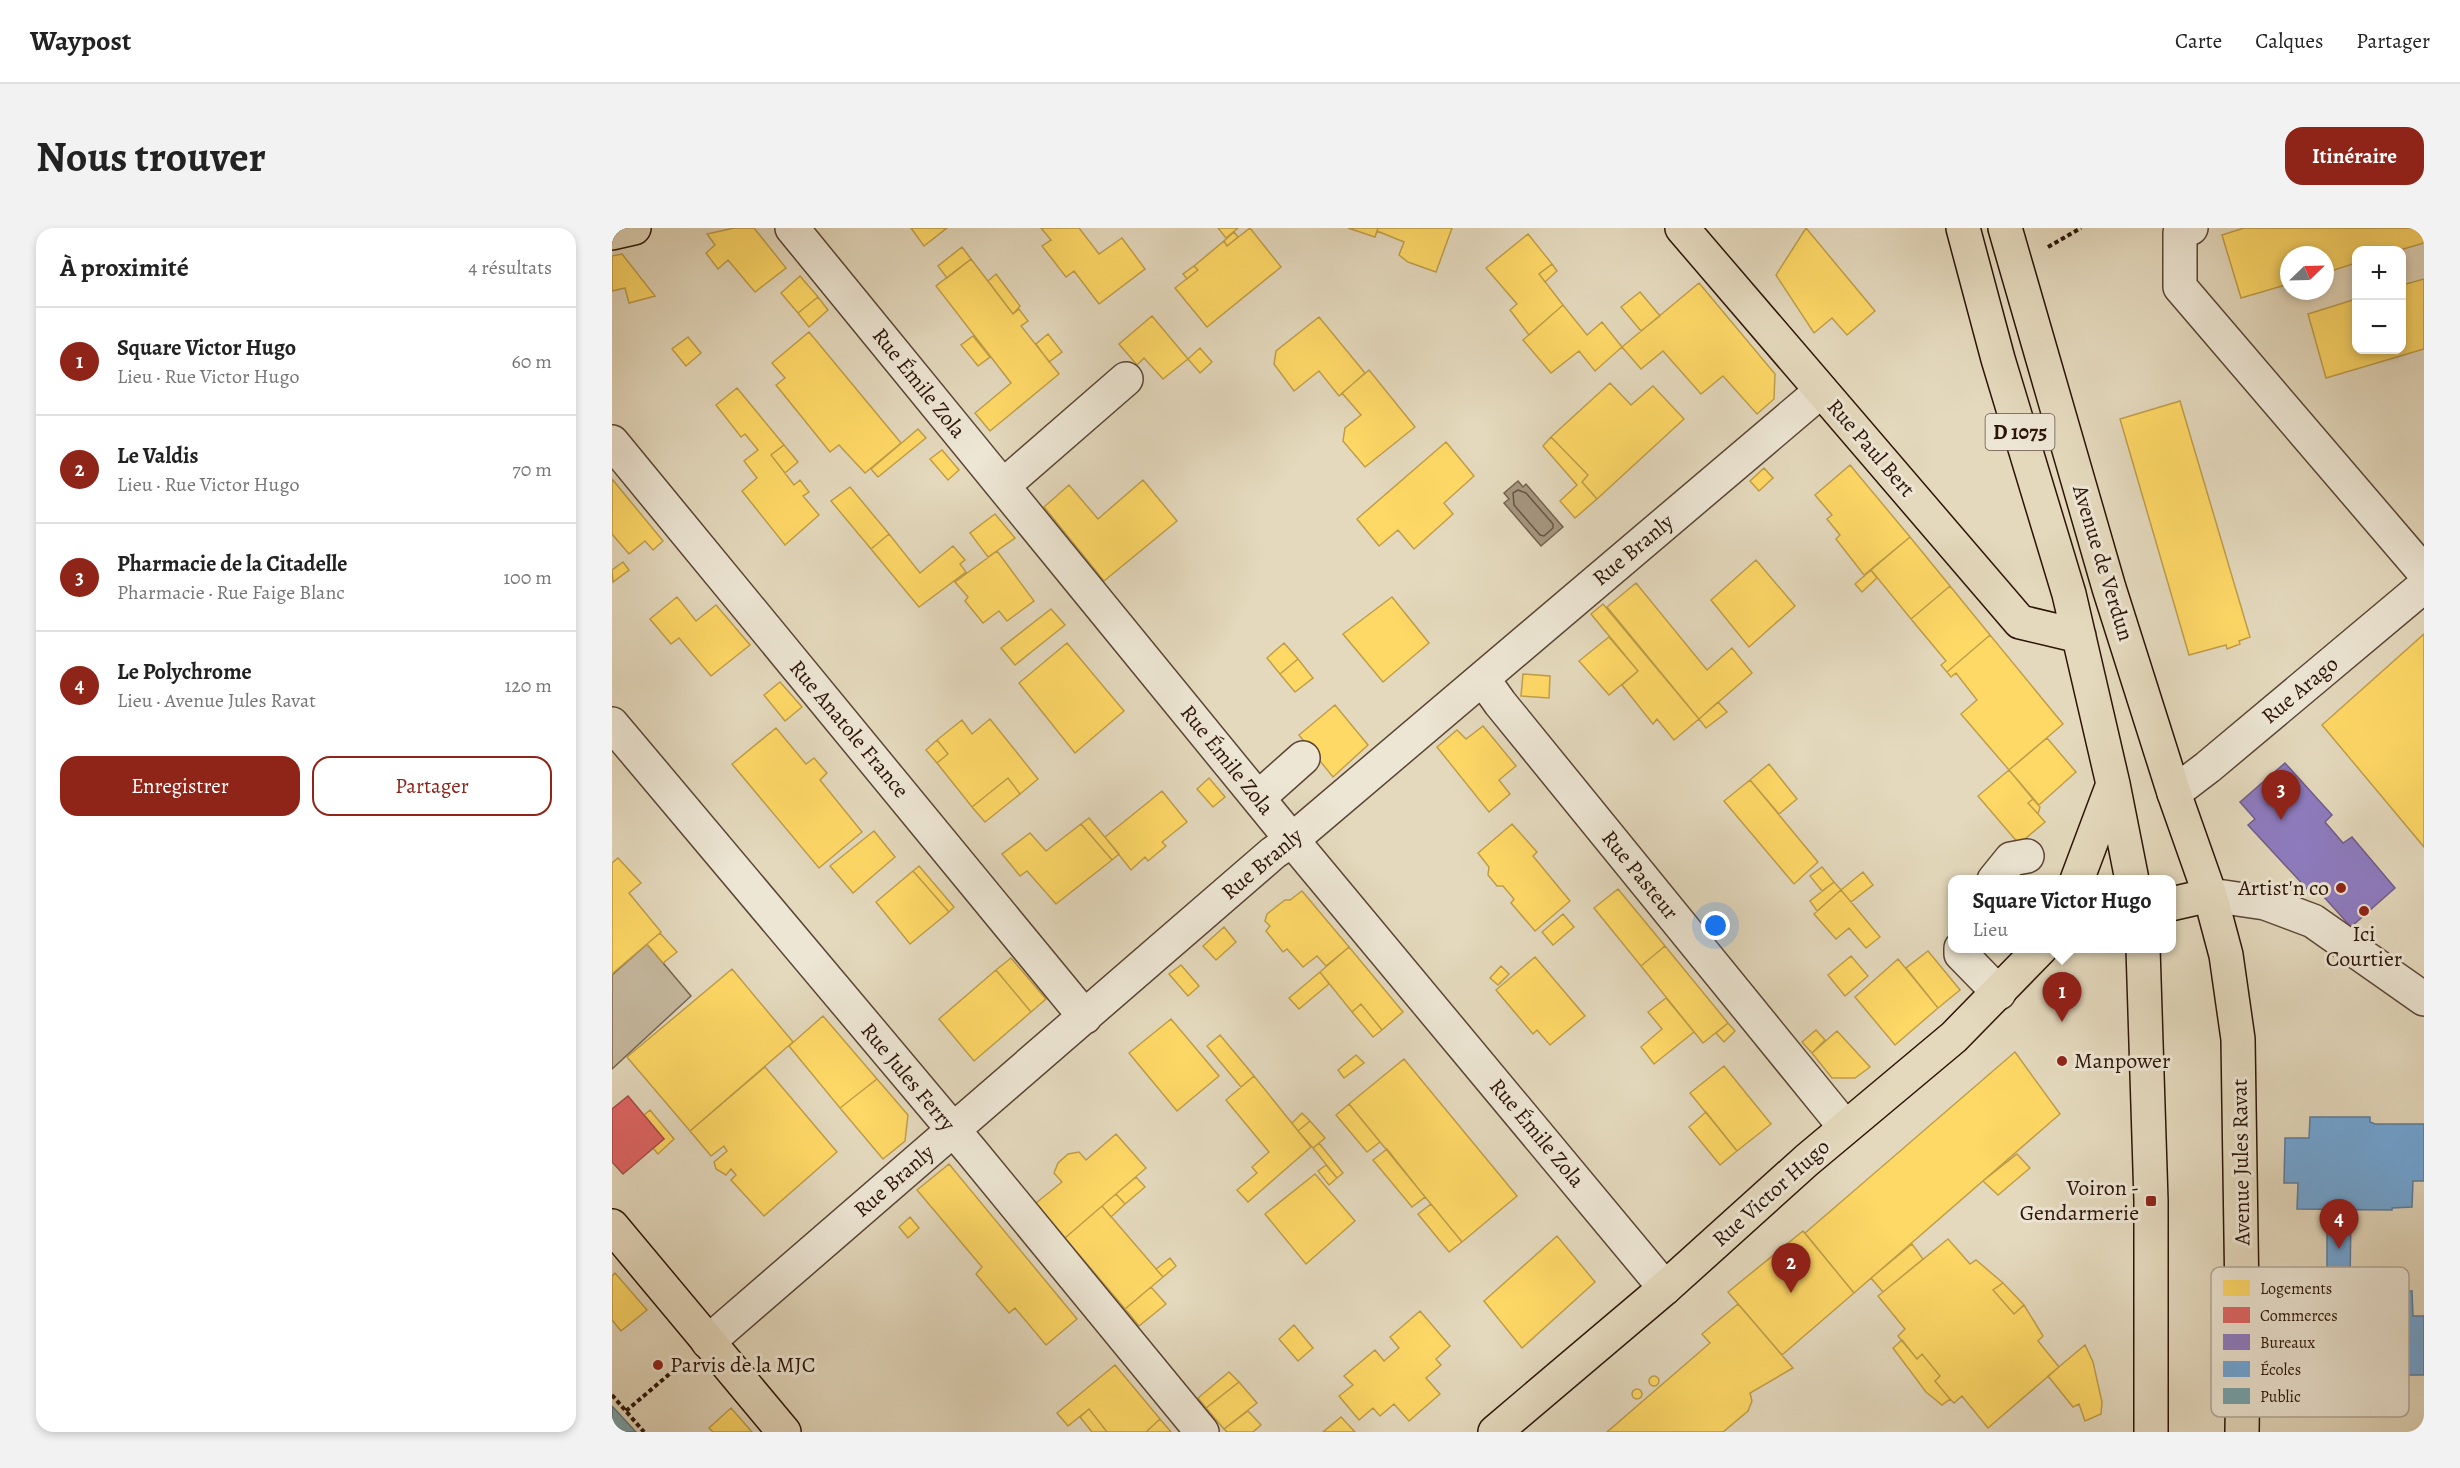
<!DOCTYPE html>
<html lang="fr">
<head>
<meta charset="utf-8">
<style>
	body { margin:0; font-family:Alegreya,serif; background:#f2f2f2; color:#222 }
	.controls { position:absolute; right:18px; top:18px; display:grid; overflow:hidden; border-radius:12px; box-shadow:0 3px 9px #0003 }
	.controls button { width:54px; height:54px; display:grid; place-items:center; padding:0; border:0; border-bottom:2px solid #e0e0e0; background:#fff; color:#222; font:30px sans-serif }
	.compass { position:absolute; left:1668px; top:18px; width:54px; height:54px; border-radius:50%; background:#fff; box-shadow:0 3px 9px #0003; rotate:67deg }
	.you { position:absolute; left:1104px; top:698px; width:21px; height:21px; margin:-15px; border:4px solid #fff; border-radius:50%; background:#1a73e8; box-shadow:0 0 0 9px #1a73e833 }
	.badge { display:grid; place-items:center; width:39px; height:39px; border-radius:50%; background:#8f2418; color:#fff; font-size:20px; font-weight:700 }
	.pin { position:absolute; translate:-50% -50px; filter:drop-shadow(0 2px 3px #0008) }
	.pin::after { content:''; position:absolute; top:32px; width:21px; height:18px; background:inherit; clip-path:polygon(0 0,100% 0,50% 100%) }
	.popup { position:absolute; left:1336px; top:647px; width:228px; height:78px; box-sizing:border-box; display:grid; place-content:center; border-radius:12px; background:#fff; filter:drop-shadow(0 2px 4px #0005); font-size:20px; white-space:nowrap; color:#767676 }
	.popup b { font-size:22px; color:#222 }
	.popup::after { content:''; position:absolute; left:50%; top:100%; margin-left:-12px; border:12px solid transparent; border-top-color:#fff }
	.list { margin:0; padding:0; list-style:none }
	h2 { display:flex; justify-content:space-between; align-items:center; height:78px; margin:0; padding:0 24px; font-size:26px }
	h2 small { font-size:20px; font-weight:400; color:#767676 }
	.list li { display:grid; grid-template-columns:39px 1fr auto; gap:18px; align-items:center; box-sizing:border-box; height:108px; padding:0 24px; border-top:2px solid #e0e0e0 }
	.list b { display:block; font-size:22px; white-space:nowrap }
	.list p { margin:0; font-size:20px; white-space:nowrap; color:#767676 }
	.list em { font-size:20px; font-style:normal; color:#767676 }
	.actions { display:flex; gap:12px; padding:18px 24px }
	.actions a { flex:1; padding:14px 0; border:2px solid #8f2418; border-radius:18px; text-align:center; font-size:21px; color:#8f2418 }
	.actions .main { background:#8f2418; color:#fff }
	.map { position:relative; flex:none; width:1812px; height:1204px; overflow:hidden; border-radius:18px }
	header { display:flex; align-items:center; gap:36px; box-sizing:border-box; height:84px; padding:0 30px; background:#fff; border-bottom:2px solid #e0e0e0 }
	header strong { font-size:28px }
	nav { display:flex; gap:33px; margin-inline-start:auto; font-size:21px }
	.intro { display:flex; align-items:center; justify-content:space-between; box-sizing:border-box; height:144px; padding:0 36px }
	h1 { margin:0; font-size:42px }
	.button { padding:15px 27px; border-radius:18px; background:#8f2418; color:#fff; font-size:21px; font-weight:700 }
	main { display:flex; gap:36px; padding:0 36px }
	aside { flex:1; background:#fff; border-radius:18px; box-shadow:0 3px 9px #0003 }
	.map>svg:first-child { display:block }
	.green { fill:#c5b89e; stroke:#786653; stroke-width:1.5 }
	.water { fill:#a5967f; stroke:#75624f; stroke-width:1.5 }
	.homes { fill:#ffd966; stroke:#c09e4a; stroke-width:1.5 }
	.shops { fill:#e06666; stroke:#aa4d4a; stroke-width:1.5 }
	.offices { fill:#8e7cc3; stroke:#715d8b; stroke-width:1.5 }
	.schools { fill:#6fa8dc; stroke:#5b7c9c; stroke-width:1.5 }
	.public { fill:#76a5af; stroke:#607a7d; stroke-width:1.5 }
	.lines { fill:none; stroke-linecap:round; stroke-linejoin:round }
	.shore { stroke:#685544; stroke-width:1.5 }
	.minor-casing { stroke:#5a4535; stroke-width:36 }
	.major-casing { stroke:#2c1408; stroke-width:36 }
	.path { stroke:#2c1408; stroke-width:4; stroke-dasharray:4.5 3; stroke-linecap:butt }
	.minor { stroke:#ede6d4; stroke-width:33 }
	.major { stroke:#e4d9bd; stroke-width:33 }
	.poi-dot { fill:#8f2418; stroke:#ede6d4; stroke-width:2 }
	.labels { text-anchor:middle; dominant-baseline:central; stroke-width:6; stroke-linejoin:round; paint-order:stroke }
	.shield { fill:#ede6d4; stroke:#665345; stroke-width:1.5 }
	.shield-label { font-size:21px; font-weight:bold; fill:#2c1408 }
	.street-label { font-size:22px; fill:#2c1408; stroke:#ede6d4 }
	.poi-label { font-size:22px; fill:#2c1408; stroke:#ede6d4; text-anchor:end }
	.key { fill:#ede6d4; stroke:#b3a797; stroke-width:1.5 }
	.key-label { font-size:16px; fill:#2c1408 }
</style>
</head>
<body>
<header>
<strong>Waypost</strong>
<nav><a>Carte</a><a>Calques</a><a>Partager</a></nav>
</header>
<div class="intro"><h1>Nous trouver</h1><a class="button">Itinéraire</a></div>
<main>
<aside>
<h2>À proximité<small>4 résultats</small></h2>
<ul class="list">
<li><span class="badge">1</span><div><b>Square Victor Hugo</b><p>Lieu · Rue Victor Hugo</p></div><em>60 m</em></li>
<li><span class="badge">2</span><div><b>Le Valdis</b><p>Lieu · Rue Victor Hugo</p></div><em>70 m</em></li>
<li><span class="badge">3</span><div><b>Pharmacie de la Citadelle</b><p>Pharmacie · Rue Faige Blanc</p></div><em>100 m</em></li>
<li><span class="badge">4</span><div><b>Le Polychrome</b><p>Lieu · Avenue Jules Ravat</p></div><em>120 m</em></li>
</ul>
<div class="actions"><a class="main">Enregistrer</a><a>Partager</a></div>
</aside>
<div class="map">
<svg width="1812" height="1204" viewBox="0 0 1812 1204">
	<rect width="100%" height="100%" fill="#e4d9bd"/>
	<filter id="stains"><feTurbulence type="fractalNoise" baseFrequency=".00333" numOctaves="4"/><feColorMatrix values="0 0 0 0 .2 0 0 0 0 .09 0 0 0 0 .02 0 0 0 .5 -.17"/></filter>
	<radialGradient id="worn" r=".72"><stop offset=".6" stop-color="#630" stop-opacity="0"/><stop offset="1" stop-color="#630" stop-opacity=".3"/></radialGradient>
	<path class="green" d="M35 716 79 768 0 841V747Z"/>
	<path class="water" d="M906 253 911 259 914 256 951 299 929 318 892 275 897 271 892 265Z"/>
	<path class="homes" d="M122 0H142L174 40 143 64 116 32 106 41 94 25 103 17 95 6Z
		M299 0H335L312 18Z
		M429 0H467L487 26 510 10 533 41 487 76 462 43 454 49 430 18 439 12Z
		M606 0H626L614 10Z
		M638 0 669 39 595 99 563 60 586 42 582 38 612 13 615 18Z
		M736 0H766L763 9Z
		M766 0H840L824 44 796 34 787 27 792 14 765 3Z
		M1194 0 1263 83 1235 107 1220 90 1202 105 1164 47Z
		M1632 0H1812V15L1788 22H1744V35L1713 45V27H1677V56L1629 70 1610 7Z
		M622 4 626 9 615 18 612 13Z
		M916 6 940 36 927 46 951 77 917 107 898 82 905 76 874 40Z
		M350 19 359 31 335 50 326 38Z
		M10 26 43 68 17 75 13 60 0 63V28Z
		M359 31 401 86 407 81 416 93 409 98 447 146 378 203 363 185 399 155 324 58Z
		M940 36 945 43 933 54 927 46Z
		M582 38 586 42 575 51 571 46Z
		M384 46 408 78 401 86 376 53Z
		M188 48 206 69 186 85 169 65Z
		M1812 51V121L1714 150 1696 86 1744 71V122H1790V57Z
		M1087 55 1163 146 1162 171 1145 186 1111 148 1089 166 1051 123 1029 141 1010 119Z
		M1028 64 1048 88 1029 103 1009 79Z
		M206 69 216 82 197 99 186 85Z
		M951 77 975 107 990 94 1010 119 983 143 967 123 939 145 911 112Z
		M540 88 576 131 551 151 532 130 525 137 507 116Z
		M707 89 753 145 727 168 707 143 682 163 662 136 664 123Z
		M197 104 289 215 253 245 227 217 218 224 164 157 173 150 160 135Z
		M436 106 450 124 437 134 424 116Z
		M361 108 378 129 366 138 349 117Z
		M76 109 89 125 74 138 60 121Z
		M588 120 600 134 588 145 576 131Z
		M757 142 803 199 753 239 731 213 733 200 749 187 730 165Z
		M998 155 1019 177 1041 158 1072 191 985 271 970 254 976 247 939 209Z
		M125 160 172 217 159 227 182 257 188 252 197 264 191 268 207 287 173 317 130 263 145 250 132 233 146 222 133 206 129 209 104 177Z
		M1568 173 1638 409 1627 413 1628 416 1615 421 1614 417 1577 427 1508 191Z
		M306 201 314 210 266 249 259 241Z
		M939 209 976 247 970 254 985 271 963 290 948 273 965 257 931 218Z
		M834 214 862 248 832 275 841 286 802 321 786 302 767 318 745 291Z
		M172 217 186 234 173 245 159 227Z
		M330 222 347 242 336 252 318 231Z
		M1238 237 1298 309 1252 347 1224 311 1228 307 1215 291 1220 287 1203 267Z
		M1152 240 1161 250 1147 263 1138 253Z
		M0 251 51 313 41 322 33 313 17 326 0 306Z
		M531 252 565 293 492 353 432 279 457 257 486 291Z
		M238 259 277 306 259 321 219 273Z
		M383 286 403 310 376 329 358 305Z
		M277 306 308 345 341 318 353 332 348 336 354 344 307 379 259 321Z
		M1298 309 1338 358 1299 391 1259 342Z
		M385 323 422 373 395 393 387 383 371 395 353 373 356 369 343 354Z
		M1144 332 1183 378 1137 419 1099 372Z
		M11 334 17 342 1 354 0 342Z
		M1259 342 1265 350 1250 364 1243 356Z
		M1024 355 1095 442 1120 420 1140 445 1087 491 995 379Z
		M1338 358 1378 407 1335 444 1329 437 1334 433 1299 391Z
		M65 369 84 393 104 377 138 417 99 448 67 410 59 416 38 391Z
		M780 369 817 415 771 454 731 406Z
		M991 376 1087 491 1062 512 1045 491 1041 496 1010 457 1026 443 979 386Z
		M439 381 453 397 403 437 389 420Z
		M1812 406V619L1710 497Z
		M1378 407 1451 496 1397 542 1349 486 1365 472 1344 445 1339 449 1335 444Z
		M997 409 1026 443 997 467 967 433Z
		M455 415 512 483 463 525 407 455Z
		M672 415 686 431 668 446 655 430Z
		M686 431 701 450 683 464 668 446Z
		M911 446 938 448 937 470 909 468Z
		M168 454 190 479 173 493 152 467Z
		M1106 474 1115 484 1094 500 1087 491Z
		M723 477 756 517 721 549 687 507Z
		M378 491 426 551 408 566 396 550 360 579 325 535 336 526 325 512 350 492 360 506Z
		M871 498 904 538 887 552 898 566 877 584 825 519 845 502 854 511Z
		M164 500 194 536 202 530 215 545 208 552 250 604 207 640 120 536Z
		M1435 510 1464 544 1427 577 1397 542Z
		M325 512 336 526 325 535 314 522Z
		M1157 536 1185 571 1167 586 1138 552Z
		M1397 542 1421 571 1416 575 1433 594 1407 616 1366 568Z
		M396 550 408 566 373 594 360 579Z
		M597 550 613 569 601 579 585 561Z
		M1138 552 1206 634 1182 656 1112 573Z
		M550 563 575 594 550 614 554 618 536 633 533 629 519 642 493 609Z
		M1421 571 1428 579 1426 586 1416 575Z
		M477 590 507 626 500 632 469 596Z
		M469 596 500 632 444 676 415 643 408 648 390 626 418 605 434 623Z
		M900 596 925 624 921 628 958 673 923 703 899 675 902 671 891 658H885L876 647 877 639 866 625Z
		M262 603 283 629 241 665 218 638Z
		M6 630 29 655 17 665 49 704 0 746V635Z
		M307 638 342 679 337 684 301 643Z
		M1210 639 1222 654 1210 663 1198 648Z
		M301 643 337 684 298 716 264 674Z
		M1251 644 1261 657 1239 674 1229 662Z
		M1222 654 1229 662 1205 683 1198 673Z
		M1006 661 1053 718 1029 738 982 680Z
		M1229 662 1268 709 1254 720 1237 700 1224 711 1202 686Z
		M690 663 737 719 714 738 705 728 691 739 675 721 671 724 654 703 658 698 653 693 655 686 673 672H678Z
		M951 686 962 699 941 717 930 704Z
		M612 699 624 714 604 732 591 718Z
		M48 705 65 724 51 735 35 716Z
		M1053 718 1116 795 1091 815 1029 738Z
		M737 719 791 784 770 802 749 776 740 784 708 744Z
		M1316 723 1348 762 1326 780 1294 740Z
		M1239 728 1256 748 1233 768 1216 747Z
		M923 729 973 788 938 817 925 802 921 806 884 762Z
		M399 730 434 771 419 784 384 742Z
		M1286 731 1326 780 1283 817 1243 769Z
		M569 737 587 758 576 768 557 746Z
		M889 738 897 746 886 757 878 750Z
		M120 741 181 814 78 903 15 829Z
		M384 742 419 784 362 833 327 791Z
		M708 744 717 756 687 781 677 770Z
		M1054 770 1082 804 1042 836 1029 819 1050 801 1036 784Z
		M749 776 770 802 761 809 740 784Z
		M211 788 265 851 228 880 177 818Z
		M559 791 607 848 565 883 517 825Z
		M1116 795 1123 803 1112 814 1104 805Z
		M1204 802 1213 812 1200 825 1190 814Z
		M1225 803 1258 839 1243 850H1220L1200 825Z
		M608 807 642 848 629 859 595 818Z
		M1403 824 1448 886 1242 1065 1193 1005Z
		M744 827 752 835 732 850 726 842Z
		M792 831 905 968 850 1014 737 876Z
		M1112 838 1159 896 1125 923 1078 865Z
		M153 839 225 924 152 988 119 952 124 947 119 941 114 947 104 941 102 934 115 923 112 918 99 928 78 903Z
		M642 848 699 919 636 974 625 962 645 945 640 939 657 924 614 872Z
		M265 851 296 887 293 913 271 931 228 880Z
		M737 876 768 914 755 924 724 887Z
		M38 882 62 911 46 926 41 920 52 911 32 887Z
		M1094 884 1125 923 1108 937 1077 899Z
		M690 885 698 893 686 903 680 895Z
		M698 893 713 910 701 920 686 903Z
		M504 906 534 940 453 1010 424 975 450 954 442 945 446 935 456 926 467 924 474 932Z
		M707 915 731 945 725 950 701 920Z
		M775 921 813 969 800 979 761 932Z
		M1405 926 1418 940 1386 967 1371 953Z
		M337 936 465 1091 434 1117 403 1080 397 1085 364 1046 370 1039 305 962Z
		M714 937 725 950 717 957 706 943Z
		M703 946 743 993 694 1036 653 986Z
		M524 949 533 959 513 976 504 966Z
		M504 966 513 976 499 989 490 978Z
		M819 976 850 1014 837 1024 806 986Z
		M490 978 551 1049 513 1081 453 1010Z
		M298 989 307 1000 296 1010 287 999Z
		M1191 1003 1242 1065 1170 1127 1116 1064Z
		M945 1008 983 1054 910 1120 872 1073Z
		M1336 1011 1358 1036 1364 1032 1391 1055 1381 1062 1402 1086 1412 1077 1431 1108 1426 1113 1447 1139 1376 1200 1350 1168 1342 1175 1338 1171 1323 1153 1328 1148 1310 1126 1305 1131 1286 1108 1293 1101 1266 1068Z
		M1300 1016 1311 1031 1271 1064 1259 1050Z
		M558 1030 564 1038 551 1049 544 1041Z
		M3 1045 35 1082 9 1103 0 1092V1048Z
		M1391 1055 1412 1077 1402 1086 1381 1062Z
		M539 1059 554 1076 527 1098 513 1081Z
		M1126 1076 1181 1140 1138 1165 1140 1173 1136 1183 1111 1204H995L1098 1115 1090 1106Z
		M808 1083 838 1118 824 1131 829 1137 814 1150 828 1166 797 1193 782 1176 768 1188 761 1180 747 1192 727 1168 741 1157 732 1148 763 1122 772 1133 787 1120 778 1109Z
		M682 1097 701 1120 686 1133 667 1111Z
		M1290 1112 1305 1131 1310 1126 1328 1148 1323 1153 1338 1171 1330 1177 1314 1164 1281 1120Z
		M1473 1117 1481 1134 1490 1174 1489 1186 1473 1193 1467 1176 1461 1179 1436 1148Z
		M503 1137 548 1191 534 1204H495L477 1181 456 1198 445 1185Z
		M617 1144 627 1154 594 1180 586 1170Z
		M1037 1153a5 5 0 1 1 10 0a5 5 0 1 1-10 0Z
		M627 1154 645 1175 612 1201 594 1180Z
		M1020 1166a5 5 0 1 1 10 0a5 5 0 1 1-10 0Z
		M119 1180 140 1204H101L97 1200Z
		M477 1181 495 1204H480L468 1189Z
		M636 1183 649 1197 641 1204H615L612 1201Z
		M729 1189 743 1204H711Z
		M548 1191 559 1204H534Z"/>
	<path class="shops" d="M16 868 52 911 11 946 0 934V881Z"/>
	<path class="offices" d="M1673 535 1720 587 1713 594 1731 615 1740 609 1783 660 1739 699 1702 658 1697 663 1636 597 1643 591 1628 574Z"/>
	<path class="schools" d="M1698 889H1758V894L1763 896H1812V953H1801L1800 979 1780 980V982L1685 981 1686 955H1672L1673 910H1697Z
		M1711 982H1741V987L1739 986 1738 1056H1741V1061L1712 1059 1711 1054 1715 1055V986L1711 987Z
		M1685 1059 1780 1060V1063H1800L1801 1088H1812V1147H1758V1156H1699L1698 1135 1673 1134V1087L1686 1089Z"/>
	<path class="public" d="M0 1178 24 1204H0Z"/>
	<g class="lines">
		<path class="shore" d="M906 262 914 265 941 296V300L932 308 928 307 902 277 901 265Z"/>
		<defs>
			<path id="minor" d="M180 0 680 612 1053 1060
				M1579 0 1568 5V59L1812 344
				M0 214 473 789
				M391 258 514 151
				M871 451 888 475 1233 899
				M0 496 360 924 590 1204
				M1562 565 1596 539 1812 358
				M646 570 691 530
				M1382 652 1399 631 1415 628
				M1598 667 1653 675 1701 693 1812 771
				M1349 720V726L1387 765
				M96 1114 661 625 680 612 1209 163"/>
			<path id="major" d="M1070 0 1408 394 1467 408
				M1351 0 1386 131 1457 366 1501 556 1520 652
				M1393 0 1497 360 1562 565 1598 667 1614 727 1626 811 1631 1138 1630 1204
				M0 5 22 0
				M1465 652 1501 556
				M1559 676 1598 667
				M1531 720 1539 973V1204
				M0 998 172 1204
				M883 1204 1053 1060 1195 932 1342 809 1429 720"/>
		</defs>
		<use href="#minor" class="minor-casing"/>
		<use href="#major" class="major-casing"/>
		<path class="path" d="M1436 19 1469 0
			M0 1167 32 1204
			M14 1183 68 1137"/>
		<use href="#minor" class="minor"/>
		<use href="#major" class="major"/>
	</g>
	<g class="poi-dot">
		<circle cx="1729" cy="660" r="6"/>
		<circle cx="1752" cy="683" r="6"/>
		<circle cx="1450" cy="833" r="6"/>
		<rect x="1533" y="967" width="12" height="12" rx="3"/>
		<circle cx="46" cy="1137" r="6"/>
	</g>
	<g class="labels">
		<rect class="shield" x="1373.5" y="186" width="69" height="36" rx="4.5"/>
		<g class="shield-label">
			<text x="1408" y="204">D 1075</text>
		</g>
		<g class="street-label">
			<text transform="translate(307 155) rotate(51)">Rue Émile Zola</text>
			<text transform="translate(1259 220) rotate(49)">Rue Paul Bert</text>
			<text transform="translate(1021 322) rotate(-40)">Rue Branly</text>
			<text transform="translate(1491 335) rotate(73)">Avenue de Verdun</text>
			<text transform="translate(1688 462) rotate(-40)">Rue Arago</text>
			<text transform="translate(237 501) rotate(50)">Rue Anatole France</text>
			<text transform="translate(615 532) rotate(51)">Rue Émile Zola</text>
			<text transform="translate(650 636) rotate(-40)">Rue Branly</text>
			<text transform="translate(1028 647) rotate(51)">Rue Pasteur</text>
			<text transform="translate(296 849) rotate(50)">Rue Jules Ferry</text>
			<text transform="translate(925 905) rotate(50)">Rue Émile Zola</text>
			<text transform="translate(1629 934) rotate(-91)">Avenue Jules Ravat</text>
			<text transform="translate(282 953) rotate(-41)">Rue Branly</text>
			<text transform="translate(1159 965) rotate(-42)">Rue Victor Hugo</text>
		</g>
		<g class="poi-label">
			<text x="1717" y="660">Artist'n co</text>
			<text x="1752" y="706" text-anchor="middle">Ici<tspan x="1752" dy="25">Courtier</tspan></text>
			<text x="1462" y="833" text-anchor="start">Manpower</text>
			<text x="1527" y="960">Voiron -<tspan x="1527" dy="25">Gendarmerie</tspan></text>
			<text x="58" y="1137" text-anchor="start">Parvis de la MJC</text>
		</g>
	</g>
	<rect x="1599" y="1039" width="198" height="150" rx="9" class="key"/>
	<rect x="1611" y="1052" width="27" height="16" fill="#ffd966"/>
	<rect x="1611" y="1079" width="27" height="16" fill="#e06666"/>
	<rect x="1611" y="1106" width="27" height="16" fill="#8e7cc3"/>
	<rect x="1611" y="1133" width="27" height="16" fill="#6fa8dc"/>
	<rect x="1611" y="1160" width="27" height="16" fill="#76a5af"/>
	<g class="key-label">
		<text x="1648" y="1066">Logements</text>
		<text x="1648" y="1093">Commerces</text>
		<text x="1648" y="1120">Bureaux</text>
		<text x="1648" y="1147">Écoles</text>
		<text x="1648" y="1174">Public</text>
	</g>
	<rect width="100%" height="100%" filter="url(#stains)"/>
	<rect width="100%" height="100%" fill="url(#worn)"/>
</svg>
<div class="controls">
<button>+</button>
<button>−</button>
</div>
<svg class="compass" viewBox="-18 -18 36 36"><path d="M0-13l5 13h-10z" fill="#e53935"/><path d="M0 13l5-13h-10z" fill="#767676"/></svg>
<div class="you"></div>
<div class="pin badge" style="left:1450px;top:794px">1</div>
<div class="popup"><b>Square Victor Hugo</b>Lieu</div>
<div class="pin badge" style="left:1179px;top:1065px">2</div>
<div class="pin badge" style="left:1669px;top:592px">3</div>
<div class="pin badge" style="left:1727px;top:1021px">4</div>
</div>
</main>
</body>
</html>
